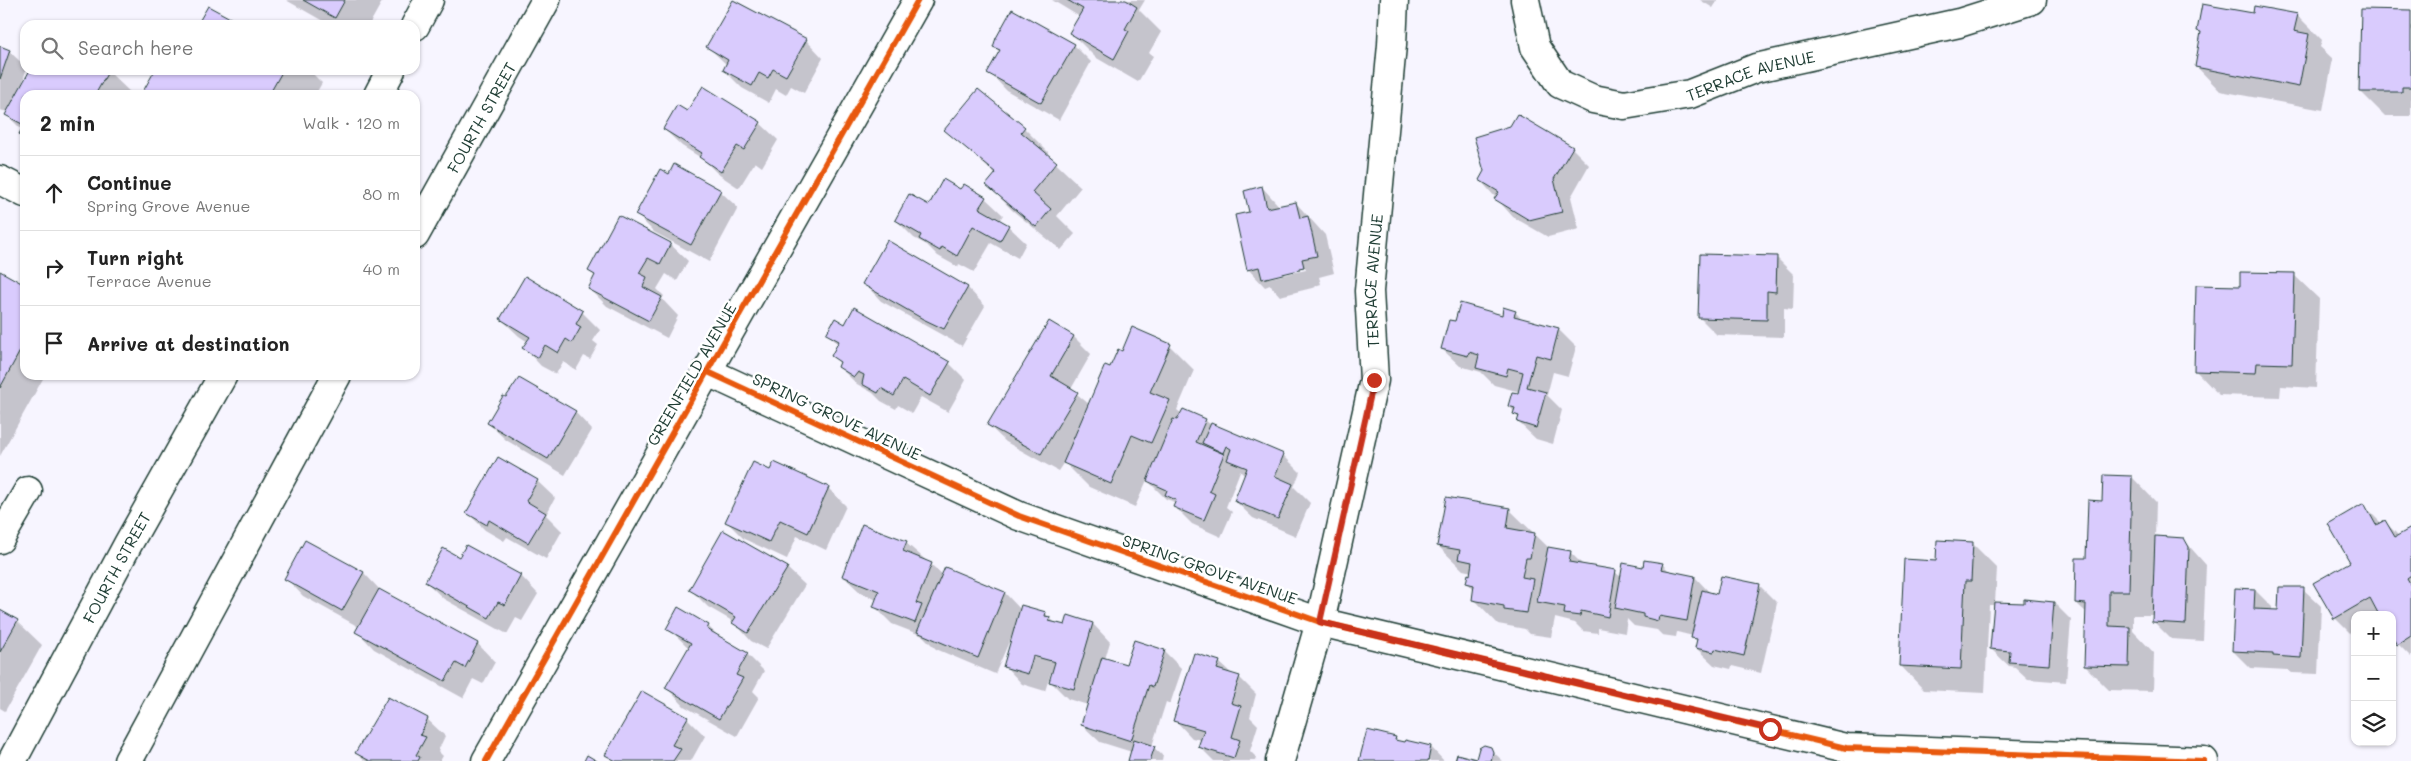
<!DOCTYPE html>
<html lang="en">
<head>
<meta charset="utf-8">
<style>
	body { margin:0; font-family:Mali,sans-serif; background:#f2f2f2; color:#222 }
	.controls { position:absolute; right:15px; bottom:15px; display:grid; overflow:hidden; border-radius:10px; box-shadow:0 1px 4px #0004 }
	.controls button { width:45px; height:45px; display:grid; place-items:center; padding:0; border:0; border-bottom:1px solid #e0e0e0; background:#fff; color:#222; font:25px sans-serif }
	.stop { position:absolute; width:15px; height:15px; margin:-11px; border:4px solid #c8321e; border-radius:50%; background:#fff }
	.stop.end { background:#c8321e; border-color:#fff; box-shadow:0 1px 5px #0008 }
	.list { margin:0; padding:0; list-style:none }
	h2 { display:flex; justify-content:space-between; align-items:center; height:65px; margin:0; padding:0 20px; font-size:21px }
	h2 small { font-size:16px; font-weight:400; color:#767676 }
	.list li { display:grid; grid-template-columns:32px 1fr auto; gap:15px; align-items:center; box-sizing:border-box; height:75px; padding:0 20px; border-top:1px solid #e0e0e0 }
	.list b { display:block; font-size:19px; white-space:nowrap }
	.list p { margin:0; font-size:16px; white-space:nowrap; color:#767676 }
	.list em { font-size:16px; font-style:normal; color:#767676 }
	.icon { flex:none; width:28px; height:28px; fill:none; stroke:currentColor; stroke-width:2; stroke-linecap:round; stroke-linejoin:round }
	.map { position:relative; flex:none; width:2411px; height:761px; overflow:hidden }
	.search { position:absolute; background:#fff; box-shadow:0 1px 4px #0004; left:20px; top:20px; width:400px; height:55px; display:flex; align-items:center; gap:12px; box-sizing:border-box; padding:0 18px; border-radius:15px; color:#767676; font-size:19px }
	.panel { position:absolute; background:#fff; box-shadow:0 1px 4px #0004; left:20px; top:90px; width:400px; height:290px; border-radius:15px }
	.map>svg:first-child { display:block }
	.shadow { fill:#0003; fill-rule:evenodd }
	.building { fill:#d9cbfd; stroke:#1f3d34 }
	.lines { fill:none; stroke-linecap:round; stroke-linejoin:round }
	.minor-casing { stroke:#1f3d34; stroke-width:31 }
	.major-casing { stroke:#1f3d34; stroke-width:31 }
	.minor { stroke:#fff; stroke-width:28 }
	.major { stroke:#fff; stroke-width:28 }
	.cycleway-casing { stroke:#fff; stroke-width:9 }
	.cycleway { stroke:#e8590c; stroke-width:6 }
	.route { stroke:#c8321e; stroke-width:6 }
	.labels { text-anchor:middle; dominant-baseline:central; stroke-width:5; stroke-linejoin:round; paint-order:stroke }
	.street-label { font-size:16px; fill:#1f3d34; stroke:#fff }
</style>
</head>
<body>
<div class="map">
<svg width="2411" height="761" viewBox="0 0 2411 761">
	<rect width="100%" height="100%" fill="#f7f5ff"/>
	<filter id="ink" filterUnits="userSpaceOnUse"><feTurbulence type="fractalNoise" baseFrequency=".02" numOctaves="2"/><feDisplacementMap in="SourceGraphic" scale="10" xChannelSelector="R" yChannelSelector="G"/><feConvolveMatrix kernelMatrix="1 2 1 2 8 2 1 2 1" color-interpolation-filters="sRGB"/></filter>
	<g filter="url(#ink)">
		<path class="shadow" d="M286 0H383L369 25H330Z
			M734 0 806 40 823 58 804 93 791 86 786 95 776 89 769 103 742 88 724 70 727 65 708 47Z
			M1052 0H1145L1139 10 1161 32 1149 53 1153 56 1138 82 1095 57 1071 33 1080 17Z
			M1700 0H1718L1713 8Z
			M2411 11V116H2385L2360 91Z
			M2253 15H2297L2322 40 2320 47 2333 59 2323 110 2220 91 2196 66 2202 34 2198 30Z
			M1074 45 1091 62 1059 120 1006 90 989 72 1000 52 994 46Z
			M0 48 9 51 25 66 26 70 22 85 31 70H107L133 95H25V139L20 134 22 130 6 114 8 112 0 110Z
			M157 70H197L206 75 208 70H309L322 83 315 95H143Z
			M688 113 760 123 778 140 762 167 755 162 739 188 718 174 703 159 682 146 664 129Z
			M1024 128 1048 152 1047 155 1081 187 1057 216 1075 234 1061 250 1012 210 988 185 996 175 946 130Z
			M1572 148 1589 165 1571 197 1579 229 1548 237 1513 217 1480 180Z
			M669 176 720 191 738 208 709 262 654 232 636 214Z
			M1262 187 1280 207 1296 203 1325 235 1334 273 1319 277 1321 284 1315 286 1316 287 1280 296 1270 285 1265 287 1248 269 1250 213ZM1305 267 1306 270 1269 278 1267 276Z
			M961 190 985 198 1003 215 999 221 1008 226 1026 243 1018 258 991 243 974 272 959 264 958 267 938 256 927 245 914 238 896 220Z
			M888 242 968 288 985 306 962 346 881 301 864 283Z
			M670 244 688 261 677 281 666 274 657 289 664 296 662 299 678 316 667 338 607 306 590 289 596 277 589 271Z
			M1776 257 1794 275 1793 309 1784 308V337L1717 335 1699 317Z
			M0 273 25 287V375H45L0 456Z
			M2294 275 2319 299 2316 388 2281 386 2280 397 2219 395 2195 370 2241 287Z
			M582 312 600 330 593 341 598 345 590 359 584 356 576 370 563 362 556 374 541 366 524 348 528 342 519 336 501 319Z
			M1515 312 1523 320 1558 329 1576 347 1568 376 1553 372 1547 395 1562 410 1553 444 1536 439 1518 422 1519 419 1509 405 1520 392 1494 385 1481 372 1460 366 1442 349 1456 323 1502 316Z
			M1050 322 1074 337 1091 354 1071 389 1090 405 1110 369 1122 352 1170 346 1194 370 1177 410 1182 414 1205 420 1211 425 1283 455 1300 472 1294 487 1310 503 1296 536 1253 518 1235 501 1245 476 1240 471 1226 507 1232 512 1221 537 1192 524 1175 507V504L1172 501 1166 499 1147 480 1135 507 1089 487 1064 462 1058 471 1006 442 988 425Z
			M828 334 949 363 966 380 948 412 921 397 912 413 898 405 896 409 881 401 873 393 857 384 839 367 841 364 832 356 839 345Z
			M575 412 592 430 565 475 506 440 488 423Z
			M771 472 828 488 846 506 826 550 797 536 787 559 744 539 727 522Z
			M2132 477 2156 502 2155 537 2183 539 2206 565 2203 641 2171 639 2154 622V615H2133V631L2154 653 2153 691 2109 690 2085 666 2087 613 2076 603 2103 502Z
			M537 481 555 498 546 515 562 531 546 559 507 537 504 541 485 530 468 513Z
			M2363 505 2381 523 2384 521 2399 536 2411 529V657L2398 644 2392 615H2355V638L2335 618 2315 584 2352 563Z
			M1510 510 1549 548 1570 552 1584 566 1615 572 1622 578 1662 564 1670 572 1695 577 1711 594 1718 595 1759 585 1777 603 1761 673 1732 666 1731 669 1714 665 1696 648 1698 642 1693 636 1677 632 1676 637 1662 635 1657 630 1634 626 1627 619 1625 633 1598 628V633L1583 631 1575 623 1555 618 1551 637 1530 634 1525 629 1498 624 1474 599 1475 591 1467 583 1472 572 1463 570 1438 546Z
			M306 541 364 573 381 591 478 644 495 662 483 684 473 679 463 698 374 649 357 631 359 627 303 596 286 578Z
			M906 543 943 575 946 568 1005 593 1021 610 1045 613 1056 624 1066 627 1069 617 1093 624 1110 642 1105 659 1127 666 1164 651 1182 669 1170 704 1166 702 1152 746 1163 756 1162 761H1129L1132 752 1100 742 1082 725 1088 705 1068 699 1051 682 1053 673 1051 672 1045 691 1022 684 1005 666 1014 636 1012 635 995 674 936 649 923 636 892 624 875 607 877 600 861 593 843 576Z
			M1972 543 1997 568 1995 603 2025 605 2054 603 2071 620 2066 682 2028 679 2015 667 2009 666 1991 649 1995 605H1989L1985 693 1924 690 1900 665 1937 562Z
			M466 547 521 576 538 594 522 621 516 618 507 634 444 599 426 582 460 558Z
			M787 568 805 585 766 649 751 641 734 622 708 607 691 590Z
			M2303 589 2321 606 2318 674 2292 673 2288 670 2250 668 2233 651 2255 590 2272 607V611L2279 612Z
			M679 609 708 626 720 638 747 654 764 671 753 691 759 697 737 736 684 706 667 688 690 649 668 628Z
			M0 611 17 621 42 645 5 711 0 708Z
			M1219 662 1232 674 1239 677 1256 694 1250 717 1258 725 1250 751 1257 758 1256 761H1214L1200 747 1202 740 1192 738 1175 720Z
			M687 718 705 736 691 761H613L607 755Z
			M427 719 445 736 438 751 443 756 440 761H365L356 753Z
			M1395 738 1400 743 1431 747 1444 761H1360Z
			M1490 749 1503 761H1456L1477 760Z"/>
		<path class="building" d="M303 0H345L335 18Z
			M733 0 807 39 786 76 773 69 768 78 759 73 752 86 723 70 728 60 706 47Z
			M1067 0H1126L1137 7 1125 29 1129 31 1114 59 1069 33 1083 9Z
			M2202 4 2253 13 2254 6 2298 14 2294 31 2309 34 2299 87 2195 67 2201 32 2197 31Z
			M208 6 243 25H197Z
			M1012 9 1075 44 1041 103 987 73 1000 50 993 47 996 38Z
			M2361 9 2411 10V87H2402V92H2359Z
			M0 46 10 50 0 79Z
			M30 70H109L95 95H25V138L19 134 24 125 5 115Z
			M155 70H200L205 73 207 70H283L269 95H141Z
			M703 86 761 122 744 150 737 146 721 172 699 157 702 153 663 129 677 105 687 111Z
			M978 89 1025 127 1021 132 1057 162 1032 192 1051 209 1036 227 986 185 996 173 944 130Z
			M1517 114 1573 147 1554 179 1562 212 1529 220 1494 199 1499 192 1479 180 1484 171 1474 137 1510 126Z
			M674 164 721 190 691 245 635 215 660 169 669 174Z
			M943 179 960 189 964 184 986 197 979 208 1009 225 1000 241 973 226 957 256 942 247 940 251 919 239 921 235 895 220 909 194 929 205Z
			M1262 186 1267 208 1296 202 1300 218 1308 216 1317 256 1302 259 1304 267 1299 268V270L1262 279 1259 267 1247 270 1235 215 1249 212 1244 191Z
			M618 215 671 243 660 264 648 258 639 273 647 277 643 287 662 297 649 321 588 289 595 275 588 271Z
			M887 240 968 287 944 329 923 319 862 284Z
			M1700 254 1777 256 1776 292 1767 291V320L1698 318Z
			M0 271 25 285V342L0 388Z
			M2240 272 2295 273 2292 364 2257 363 2256 373 2194 371 2196 285 2240 286Z
			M525 276 583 311 576 324 581 327 572 343 566 339 558 353 545 345 538 358 522 348 530 337 500 319Z
			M1460 303 1502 315 1503 307 1516 311 1514 316 1559 328 1551 359 1536 355 1527 387 1546 392 1536 428 1517 422 1519 416 1513 414 1515 408 1508 406 1512 392 1518 393 1523 372 1508 368 1506 376 1476 368 1479 355 1469 352 1468 356 1441 349 1449 320 1455 321Z
			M854 307 950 362 930 396 903 380 894 396 881 388 878 393 862 384 864 375 858 372 854 377 838 367 840 362 831 356 839 341 826 334 835 318 845 324Z
			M1049 321 1074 336 1051 376 1078 392 1041 454 987 425Z
			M1132 327 1171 344 1150 392 1170 400 1151 443 1132 435 1111 484 1063 463 1105 365 1110 367 1118 349 1122 351Z
			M519 378 576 411 548 459 487 423 503 396 506 397Z
			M1183 409 1206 419 1196 442 1224 454 1209 491 1215 494 1204 520 1173 507 1176 500 1165 495 1167 490 1147 481 1173 419 1177 420Z
			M1211 423 1284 454 1275 476 1293 484 1278 519 1234 501 1247 468 1227 460 1231 449 1226 446 1223 453 1202 443Z
			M498 457 538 480 526 501 546 513 528 543 489 520 487 525 466 513Z
			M753 462 770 470 774 462 829 487 808 533 780 520 769 542 725 522Z
			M2103 475 2132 476 2129 591H2109V626L2130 627 2129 667 2084 666 2086 604 2075 603 2076 558H2086L2088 500 2102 501Z
			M1446 497 1510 508 1507 528 1535 533 1530 558H1526L1522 577 1533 579 1527 613 1504 610V606L1472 600 1474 585 1466 583 1468 574 1470 575 1472 562 1458 559 1460 550 1437 546Z
			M2364 503 2376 525 2385 520 2395 537 2411 528V576L2407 579 2411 586V636L2397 645 2392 637V615H2379L2370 598 2334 619 2313 583 2350 562 2328 524Z
			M862 524 907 541 903 551 932 563 916 603 922 605 915 623 873 607 879 591 842 576Z
			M723 530 788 567 748 633 732 623 736 617 689 590Z
			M2155 536 2184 538 2189 547 2186 624 2152 622Z
			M305 540 364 572 342 611 284 579Z
			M1937 540 1973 542 1971 581H1965L1961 669 1899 666 1904 559 1936 561Z
			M466 545 521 575 505 605 498 602 489 618 425 582 443 548 459 557Z
			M1548 547 1571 551 1569 562 1616 570 1608 617 1581 611 1580 616 1564 614 1565 607 1537 602Z
			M1644 560 1663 563 1661 569 1695 576 1687 621 1659 616 1658 621 1643 617V614L1615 608 1623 563 1643 567Z
			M945 567 1005 592 978 658 917 632Z
			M1721 576 1760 584 1744 656 1715 649 1714 652 1695 648 1697 639 1691 638 1702 590 1717 594Z
			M2279 587H2304L2301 658 2273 656V653L2232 651 2235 588 2255 589 2254 609 2278 610Z
			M379 589 478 643 465 668 456 663 445 681 355 632Z
			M2024 599 2054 602 2049 665 2009 662 2010 651 1990 649 1994 602 2024 603Z
			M1021 605 1046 612 1045 616 1050 617 1049 621 1065 625 1068 615 1093 623 1074 689 1049 682 1055 662 1033 656 1028 674 1003 667Z
			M678 607 709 625 707 629 748 653 736 675 743 678 719 719 665 688 691 643 666 629Z
			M0 610 18 620 0 652Z
			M1134 640 1165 650 1153 687 1149 685 1131 741 1081 725 1102 657 1126 664Z
			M1194 653 1220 661 1217 669 1240 676 1231 703 1241 706 1232 737 1240 740 1234 758 1198 747 1204 730 1173 721Z
			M642 691 688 717 672 745 681 749 673 761H616L605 755Z
			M388 697 428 718 420 735 426 737 416 755 420 757 418 761H370L355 753Z
			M1367 730 1396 737 1395 740 1404 742 1405 740 1431 746 1428 761H1359Z
			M1134 739 1155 746 1150 761H1128Z
			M1484 745 1491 747 1493 752 1491 761H1455L1457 754 1476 759 1479 748Z
			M587 755 597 761H584Z"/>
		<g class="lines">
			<defs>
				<g id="minor">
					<path id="s1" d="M1525 0 1535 47 1560 84 1593 99 1624 105 1690 94 1756 68 1959 23 2032 0"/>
					<path d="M0 180 25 193"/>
					<path d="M708 372 1019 516 1320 622 1846 748 2204 761"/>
					<path d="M0 539 28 491"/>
					<path d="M486 761 918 0"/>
					<path id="s2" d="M1280 761 1320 622 1374 380 1369 291 1392 45 1394 0"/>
				</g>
				<g id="major">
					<path d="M415 26 429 0"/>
					<path d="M378 95 391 70"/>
					<path id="s3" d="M415 235 546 0"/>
					<path id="s4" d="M12 761 128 544 223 375"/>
					<path d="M128 761 337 375"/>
				</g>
			</defs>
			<use href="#minor" class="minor-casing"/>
			<use href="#major" class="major-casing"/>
			<use href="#minor" class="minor"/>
			<use href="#major" class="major"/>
			<defs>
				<path id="cycleway" d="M708 372 1019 516 1320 622 1846 748 2204 761
					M486 761 918 0"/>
			</defs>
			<use href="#cycleway" class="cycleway-casing"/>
			<use href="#cycleway" class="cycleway"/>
		</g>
	</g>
	<g class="lines" filter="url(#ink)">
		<path class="route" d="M1374 380 1320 622 1770 729"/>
	</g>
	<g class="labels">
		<g class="street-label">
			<text stroke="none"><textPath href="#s1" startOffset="291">TERRACE AVENUE</textPath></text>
			<text stroke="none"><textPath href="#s3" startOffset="135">FOURTH STREET</textPath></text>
			<text stroke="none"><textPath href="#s2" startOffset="492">TERRACE AVENUE</textPath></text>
			<text transform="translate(691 374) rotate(-60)">GREENFIELD AVENUE</text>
			<text transform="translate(837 416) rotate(25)">SPRING GROVE AVENUE</text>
			<text stroke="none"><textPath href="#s4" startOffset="220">FOURTH STREET</textPath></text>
			<text transform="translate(1210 569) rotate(19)">SPRING GROVE AVENUE</text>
		</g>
	</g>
</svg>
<div class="controls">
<button>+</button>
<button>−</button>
<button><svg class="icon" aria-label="layers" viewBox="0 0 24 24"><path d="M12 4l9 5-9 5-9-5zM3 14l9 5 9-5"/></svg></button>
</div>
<div class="stop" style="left:1770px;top:729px"></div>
<div class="stop end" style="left:1374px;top:380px"></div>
<div class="search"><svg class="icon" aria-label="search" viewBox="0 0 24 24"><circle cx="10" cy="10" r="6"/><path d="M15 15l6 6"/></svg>Search here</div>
<section class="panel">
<h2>2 min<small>Walk · 120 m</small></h2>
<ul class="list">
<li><svg class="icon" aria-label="ahead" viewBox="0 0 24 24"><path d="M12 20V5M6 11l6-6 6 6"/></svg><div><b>Continue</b><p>Spring Grove Avenue</p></div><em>80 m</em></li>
<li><svg class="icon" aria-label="right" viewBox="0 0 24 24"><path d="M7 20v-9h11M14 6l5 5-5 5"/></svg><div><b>Turn right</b><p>Terrace Avenue</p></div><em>40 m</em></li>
<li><svg class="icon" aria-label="arrive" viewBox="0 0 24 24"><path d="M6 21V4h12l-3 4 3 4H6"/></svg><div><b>Arrive at destination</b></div></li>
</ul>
</section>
</div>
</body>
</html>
